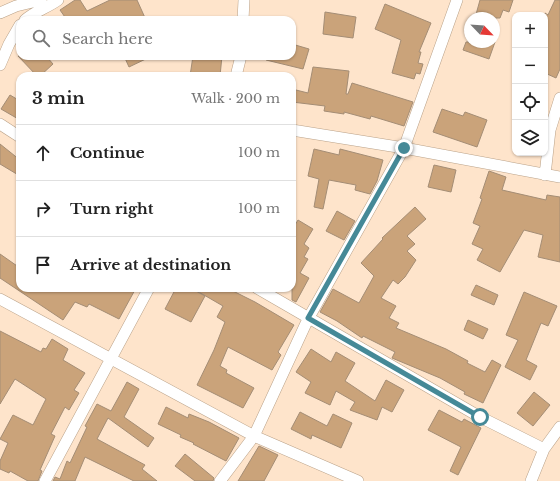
<!DOCTYPE html>
<html lang="en">
<head>
<meta charset="utf-8">
<style>
	body { margin:0; font-family:"Libre Baskerville",serif; background:#f2f2f2; color:#222 }
	.controls { position:absolute; right:12px; top:12px; display:grid; overflow:hidden; border-radius:8px; box-shadow:0 1px 3px #0004 }
	.controls button { width:36px; height:36px; display:grid; place-items:center; padding:0; border:0; border-bottom:1px solid #e0e0e0; background:#fff; color:#222; font:20px sans-serif }
	.compass { position:absolute; left:464px; top:12px; width:36px; height:36px; border-radius:50%; background:#fff; box-shadow:0 1px 3px #0004; rotate:115deg }
	.stop { position:absolute; width:12px; height:12px; margin:-9px; border:3px solid #458997; border-radius:50%; background:#fff }
	.stop.end { background:#458997; border-color:#fff; box-shadow:0 1px 4px #0008 }
	.list { margin:0; padding:0; list-style:none }
	h2 { display:flex; justify-content:space-between; align-items:center; height:52px; margin:0; padding:0 16px; font-size:17px }
	h2 small { font-size:13px; font-weight:400; color:#767676 }
	.list li { display:grid; grid-template-columns:26px 1fr auto; gap:12px; align-items:center; box-sizing:border-box; height:56px; padding:0 16px; border-top:1px solid #e0e0e0 }
	.list b { display:block; font-size:15px; white-space:nowrap }
	.list em { font-size:13px; font-style:normal; color:#767676 }
	.icon { flex:none; width:22px; height:22px; fill:none; stroke:currentColor; stroke-width:2; stroke-linecap:round; stroke-linejoin:round }
	.map { position:relative; flex:none; width:560px; height:481px; overflow:hidden }
	.search { position:absolute; background:#fff; box-shadow:0 1px 3px #0004; left:16px; top:16px; width:280px; height:44px; display:flex; align-items:center; gap:10px; box-sizing:border-box; padding:0 14px; border-radius:12px; color:#767676; font-size:15px }
	.panel { position:absolute; background:#fff; box-shadow:0 1px 3px #0004; left:16px; top:72px; width:280px; height:220px; border-radius:12px }
	.map>svg:first-child { display:block }
	.building { fill:#caa37a; stroke:#a48d75 }
	.lines { fill:none; stroke-linecap:round; stroke-linejoin:round }
	.street-casing { stroke:#baa289; stroke-width:12 }
	.street { stroke:#fff; stroke-width:11 }
	.route { stroke:#458997; stroke-width:5 }
</style>
</head>
<body>
<div class="map">
<svg width="560" height="481" viewBox="0 0 560 481">
	<rect width="100%" height="100%" fill="#fee4cb"/>
	<path class="building" d="M75 0H80L87 11 110 0H137L146 20H67L60 10Z
		M480 0H513L509 12 503 10 500 18H475Z
		M555 0H560V69L556 78 545 73V13L548 15Z
		M385 4 431 23 419 52H421L418 63 423 64 420 74 416 73 414 79 392 73 401 40 375 29Z
		M325 12 356 17 353 38 323 34Z
		M466 42H495L489 59 463 50Z
		M292 44 309 49 303 69 266 60V56H292Z
		M18 56H46L53 64 40 76H37Z
		M124 56H152L129 67Z
		M193 56H222L220 76H190Z
		M313 67 349 71 346 94H348L352 83 413 102 404 126 371 116 370 119 344 112V114L324 111 325 106 292 102V89L308 93Z
		M10 95 20 101V120L1 109Z
		M442 109 463 116 465 112 487 120 477 147 433 132Z
		M0 144 20 160V176L0 164Z
		M314 149 339 155 340 149 383 160 377 181 370 194 355 190 356 185 329 180 323 209 314 207 319 179 308 176Z
		M434 165 456 170 451 192 428 187Z
		M489 171 506 177 502 190 546 200 547 195 560 197V262L538 257 543 235 524 230 500 272 477 260 483 249 472 244 480 226 473 223 482 199 480 198Z
		M415 207 426 219 407 236 415 244 407 251 416 260 405 277 398 284 393 280 381 298 396 306 389 318 399 323 396 328 446 349 468 361 467 363 485 372 492 360 501 365 483 403 464 394 465 392 440 378 392 358 395 352 363 336 362 338 337 321 320 312 333 289 359 303 374 276 361 263 383 239 382 238Z
		M337 211 355 221 344 240 326 231Z
		M298 220 313 229 304 244 309 248 304 257 308 259 300 273 309 278 296 302 292 300V230Z
		M0 254 20 268V288H136L119 319 89 304 87 307 75 302 63 320 0 278Z
		M476 285 498 295 494 305 471 295Z
		M176 288H190L205 296 191 322 165 309Z
		M192 288H227L255 302 294 325 278 352 281 355 272 370 228 347 220 366 227 370 226 373 254 388 243 408 197 385 214 350 225 322 217 317 223 306Z
		M524 292 557 306 548 326 541 323 526 360 537 366 530 380 505 367 518 340 506 335Z
		M468 320 488 329 483 339 464 330Z
		M0 331 41 352 43 348 46 349 52 339 68 349 63 360 85 373 74 390 79 393 69 410 65 407 51 434 55 436 40 470 42 471 38 481H28L10 471 9 473 0 469V461L8 443 0 439 13 415 33 425 46 399 15 379 0 404Z
		M311 349 331 362 336 352 355 363 345 381 375 401 386 380 404 390 392 412 382 407 377 420 350 410 355 402 336 391 330 405 305 393 311 382 296 372Z
		M127 382 139 389 124 417 154 438 148 447 108 418 97 439 145 465 142 469 157 481H134L85 457 75 481H53L55 477 60 479 67 461 70 463 87 427 85 426 97 404 111 411Z
		M534 392 550 405 533 426 517 413Z
		M166 407 188 418 189 414 209 422 239 438 226 461 193 444 194 443 180 437 181 435 158 424Z
		M439 410 462 422 464 419 481 428 458 475 450 471 461 447 428 430Z
		M300 412 327 426 333 414 352 423 341 448 312 435 311 439 291 429Z
		M259 446 278 455 264 481H238Z
		M185 454 214 478 213 481H195L175 466Z"/>
	<g class="lines">
		<defs>
			<path id="street" d="M0 13 16 6 41 0
				M25 20C35 11 47 8 58 0
				M243 20 244 0
				M0 65 9 44 20 25
				M236 76 241 56
				M0 124 20 137
				M292 130 404 148 560 177
				M545 175 550 130 560 98
				M257 288 480 417 544 449
				M0 299 254 436 358 481
				M45 481 149 288
				M220 481 254 436 308 319 404 148 457 0
				M531 481 544 449 560 427"/>
		</defs>
		<use href="#street" class="street-casing"/>
		<use href="#street" class="street"/>
	</g>
	<g class="lines">
		<path class="route" d="M404 148 308 318 480 417"/>
	</g>
</svg>
<div class="controls">
<button>+</button>
<button>−</button>
<button><svg class="icon" aria-label="locate" viewBox="0 0 24 24"><circle cx="12" cy="12" r="6"/><path d="M12 2v4M12 18v4M2 12h4M18 12h4"/></svg></button>
<button><svg class="icon" aria-label="layers" viewBox="0 0 24 24"><path d="M12 4l9 5-9 5-9-5zM3 14l9 5 9-5"/></svg></button>
</div>
<svg class="compass" viewBox="-18 -18 36 36"><path d="M0-13l5 13h-10z" fill="#e53935"/><path d="M0 13l5-13h-10z" fill="#767676"/></svg>
<div class="stop" style="left:480px;top:417px"></div>
<div class="stop end" style="left:404px;top:148px"></div>
<div class="search"><svg class="icon" aria-label="search" viewBox="0 0 24 24"><circle cx="10" cy="10" r="6"/><path d="M15 15l6 6"/></svg>Search here</div>
<section class="panel">
<h2>3 min<small>Walk · 200 m</small></h2>
<ul class="list">
<li><svg class="icon" aria-label="ahead" viewBox="0 0 24 24"><path d="M12 20V5M6 11l6-6 6 6"/></svg><div><b>Continue</b></div><em>100 m</em></li>
<li><svg class="icon" aria-label="right" viewBox="0 0 24 24"><path d="M7 20v-9h11M14 6l5 5-5 5"/></svg><div><b>Turn right</b></div><em>100 m</em></li>
<li><svg class="icon" aria-label="arrive" viewBox="0 0 24 24"><path d="M6 21V4h12l-3 4 3 4H6"/></svg><div><b>Arrive at destination</b></div></li>
</ul>
</section>
</div>
</body>
</html>
